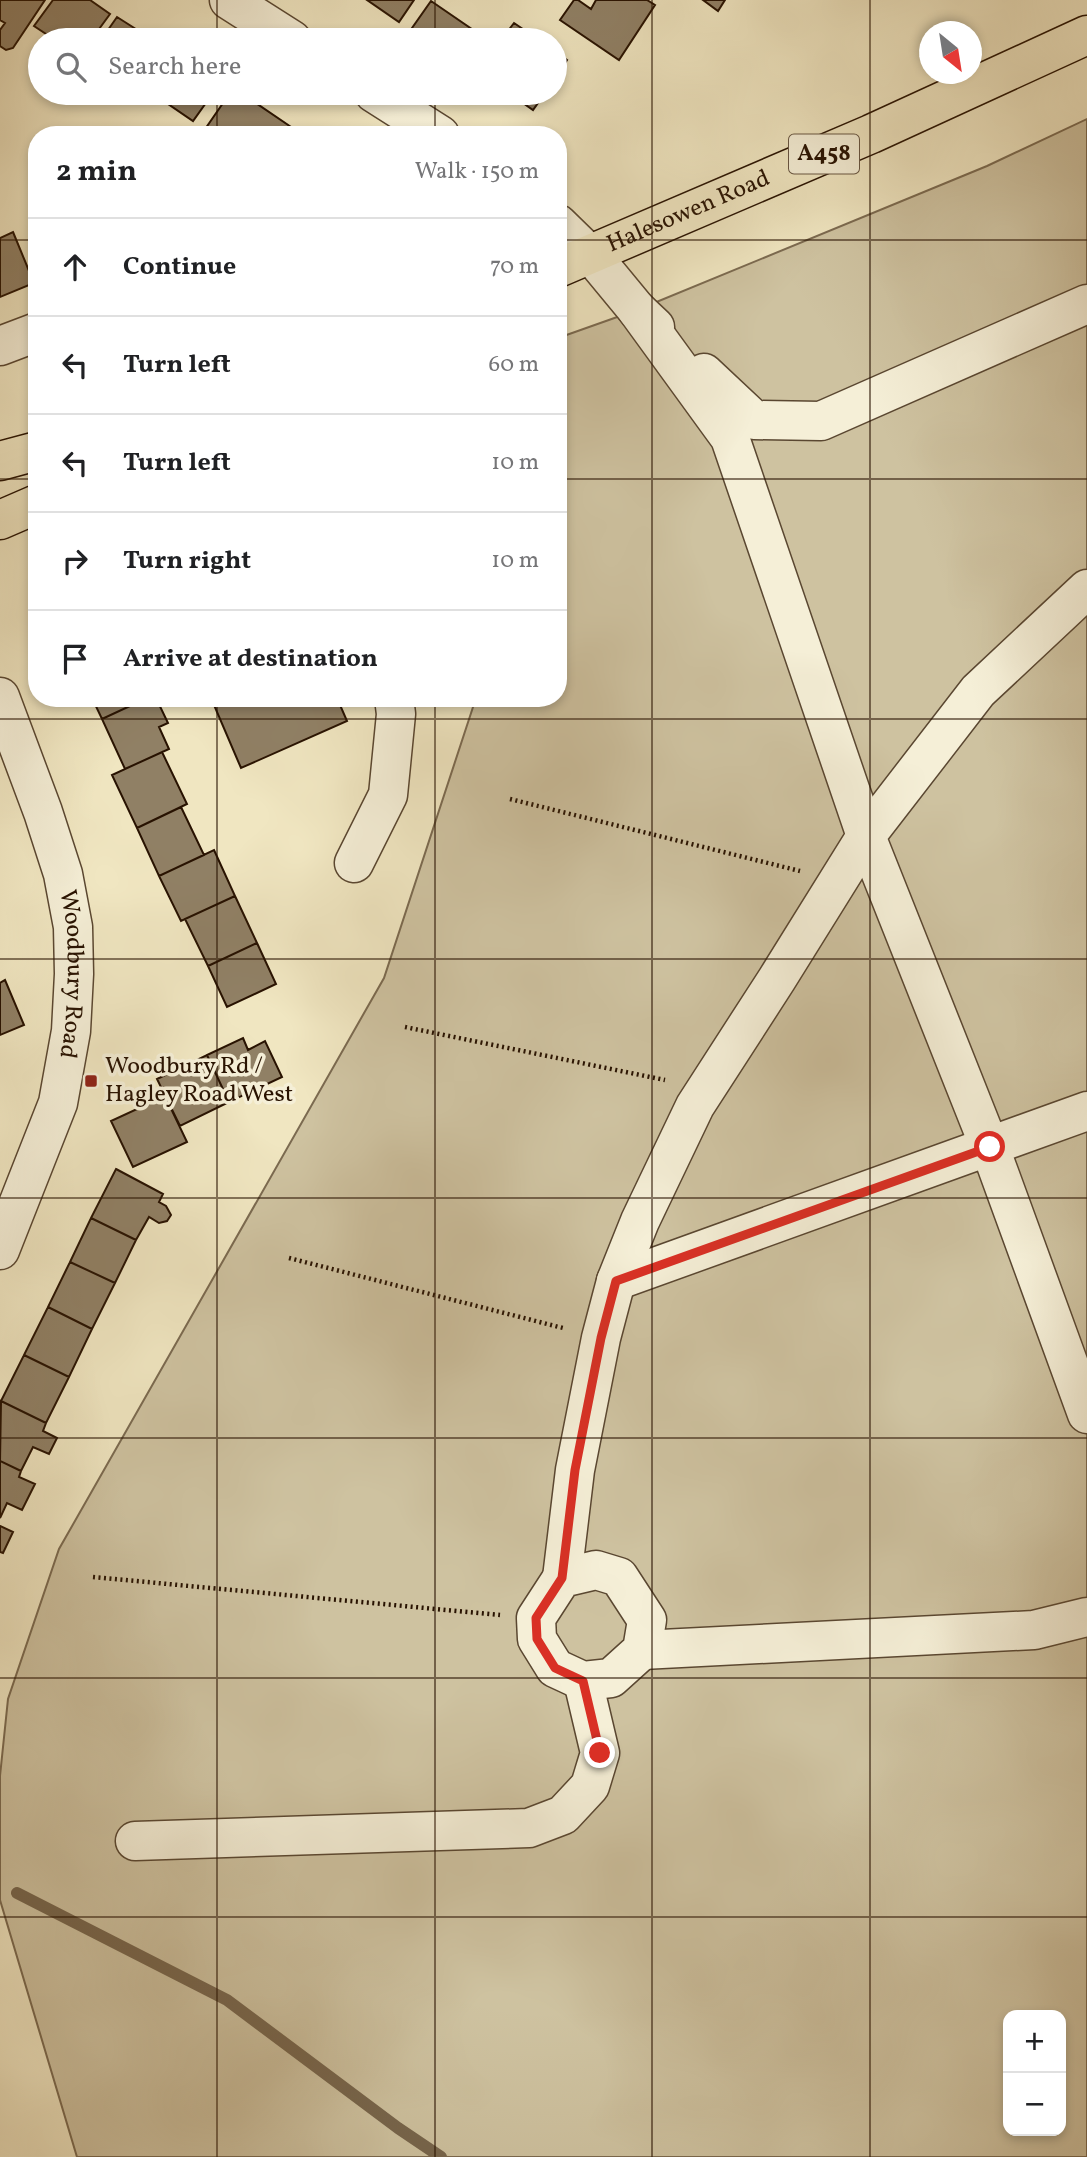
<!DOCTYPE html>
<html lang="en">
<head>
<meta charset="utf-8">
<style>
	body { margin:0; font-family:Vollkorn,serif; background:#f2f2f2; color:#202124 }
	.controls { position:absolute; right:21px; bottom:21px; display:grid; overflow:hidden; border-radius:14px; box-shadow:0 4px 10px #0003 }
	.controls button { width:63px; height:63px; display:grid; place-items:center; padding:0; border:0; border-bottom:2px solid #e0e0e0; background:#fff; color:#202124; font:35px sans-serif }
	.compass { position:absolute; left:919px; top:21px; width:63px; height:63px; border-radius:50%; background:#fff; box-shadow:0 4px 10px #0003; rotate:150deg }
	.stop { position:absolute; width:21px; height:21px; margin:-16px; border:5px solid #d93025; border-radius:50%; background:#fff }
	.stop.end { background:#d93025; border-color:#fff; box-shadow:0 2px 7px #0008 }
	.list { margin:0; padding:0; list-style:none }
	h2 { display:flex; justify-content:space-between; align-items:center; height:91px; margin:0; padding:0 28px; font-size:30px }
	h2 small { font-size:23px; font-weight:400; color:#757577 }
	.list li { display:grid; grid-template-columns:46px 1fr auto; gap:21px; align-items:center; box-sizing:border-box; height:98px; padding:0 28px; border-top:2px solid #e0e0e0 }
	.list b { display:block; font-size:26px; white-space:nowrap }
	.list em { font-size:23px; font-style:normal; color:#757577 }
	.icon { flex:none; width:38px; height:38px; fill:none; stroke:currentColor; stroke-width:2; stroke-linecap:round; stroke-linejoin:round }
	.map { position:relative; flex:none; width:1087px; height:2157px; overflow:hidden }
	.search { position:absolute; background:#fff; box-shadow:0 4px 10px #0003; left:28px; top:28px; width:539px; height:77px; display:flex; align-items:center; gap:18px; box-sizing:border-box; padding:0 24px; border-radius:38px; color:#757577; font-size:26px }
	.panel { position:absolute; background:#fff; box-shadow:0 4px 10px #0003; left:28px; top:126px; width:539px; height:581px; border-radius:28px }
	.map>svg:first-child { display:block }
	.green { fill:#cec2a0; stroke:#7b6a50; stroke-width:2; fill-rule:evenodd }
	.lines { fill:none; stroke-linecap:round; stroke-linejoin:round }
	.stream { stroke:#77664d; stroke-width:12 }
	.building { fill:#908065; stroke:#281201; stroke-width:2 }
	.minor-casing { stroke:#5a4731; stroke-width:41 }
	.highway-casing { stroke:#281201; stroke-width:41 }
	.path { stroke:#281201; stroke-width:4.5; stroke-dasharray:2 3.5; stroke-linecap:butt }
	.minor { stroke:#f5efd7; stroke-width:38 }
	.highway { stroke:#f0e6c1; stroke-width:38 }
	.route { stroke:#d93025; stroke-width:9 }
	.grid { fill:none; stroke:#281201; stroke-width:2; stroke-opacity:0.55 }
	.poi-dot { fill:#8f2418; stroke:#f5efd7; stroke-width:2.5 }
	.labels { text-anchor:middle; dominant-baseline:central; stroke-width:7; stroke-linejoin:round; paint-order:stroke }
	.shield { fill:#f5efd7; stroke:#665441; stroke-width:2 }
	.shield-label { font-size:23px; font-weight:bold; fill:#281201 }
	.street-label { font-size:24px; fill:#281201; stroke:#f5efd7 }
	.poi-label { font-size:24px; fill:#281201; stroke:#f5efd7; text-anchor:start }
</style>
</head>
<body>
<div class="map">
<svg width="1087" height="2157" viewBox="0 0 1087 2157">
	<rect width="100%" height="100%" fill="#f0e6c1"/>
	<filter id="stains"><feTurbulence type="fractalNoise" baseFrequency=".00286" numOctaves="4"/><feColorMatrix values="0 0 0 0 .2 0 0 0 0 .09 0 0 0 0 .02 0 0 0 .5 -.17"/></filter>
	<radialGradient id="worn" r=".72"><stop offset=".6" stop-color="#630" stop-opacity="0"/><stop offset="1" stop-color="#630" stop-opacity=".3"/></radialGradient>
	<path class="green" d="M1087 119V2157H77L0 1900V1776L8 1699 59 1549 384 978 476 698H558V338L637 310 987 166ZM1008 2015H1061V2131H1008Z"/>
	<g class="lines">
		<path class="stream" d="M17 1893 227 2000 398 2128 441 2157"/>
	</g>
	<path class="building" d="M0 0H45L13 48 6 50 0 46V30L5 23 0 20Z
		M53 0H90L110 14 91 40H46L49 36 34 26Z
		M367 0H414L399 22Z
		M574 0H578L591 9 596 0H647L655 5 619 60 560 20Z
		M703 0H725L718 11Z
		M431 1 479 34 474 40H408L405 38Z
		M117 17 153 40H101Z
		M514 23 539 40H501Z
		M40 49V68L31 62Z
		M555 51 567 60 555 79Z
		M152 93H213L193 121Z
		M230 93H241L297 131 295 135H201Z
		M509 93H545L533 110Z
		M13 232 34 283 0 297V238Z
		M92 698H143V700L102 719Z
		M147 698H156L168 723 159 727 169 749 125 769 102 719Z
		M211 698H337L347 721 241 768Z
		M162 752 187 804 137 828 112 775Z
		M181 807 204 855 159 876 137 828Z
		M214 850 235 896 181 921 159 876Z
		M235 896 257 943 208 966 185 919Z
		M257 943 276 984 227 1007 208 966Z
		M5 980 24 1025 0 1035V983Z
		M243 1038 248 1050 265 1041 282 1077 229 1102 207 1055Z
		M207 1055 229 1102 180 1126 157 1079Z
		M165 1096 187 1142 133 1167 111 1121Z
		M116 1169 163 1194 159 1202 166 1206 171 1215 167 1221 159 1223 149 1217 136 1240 91 1218Z
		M91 1218 136 1240 115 1283 70 1262Z
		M70 1262 115 1283 92 1329 48 1307Z
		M48 1307 92 1329 69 1377 24 1355Z
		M24 1355 69 1377 46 1423 1 1401Z
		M1 1401 46 1423 43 1431 57 1438 49 1454 33 1447 21 1471 0 1461Z
		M0 1461 21 1471 19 1477 35 1484 22 1510 7 1503 0 1518Z
		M0 1526 13 1532 3 1553 0 1552Z"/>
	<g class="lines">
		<defs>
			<g id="minor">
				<path d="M229 0 292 40"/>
				<path d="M374 93 440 135"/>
				<path d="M558 224 599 264 637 310 655 327"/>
				<path d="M0 346 37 332"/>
				<path d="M704 373 754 420 821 421 1087 304"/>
				<path d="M1087 589 978 691 866 836 990 1148 1087 1414"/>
				<path id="s1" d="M0 697 43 812 63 874 73 927 74 974 71 1031 58 1103 0 1250"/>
				<path d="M354 863 388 795 396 714 394 698"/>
				<path d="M616 1281 1087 1111"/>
				<path d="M596 1570 619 1577 647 1620 642 1650 611 1678 583 1681 555 1668 537 1639 536 1618 562 1578Z"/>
				<path d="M562 1578 575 1470 601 1338 616 1281 640 1221 695 1106 777 979 866 836 730 438 637 310"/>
				<path d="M642 1650 1034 1630 1087 1617"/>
				<path d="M135 1841 529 1828 563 1815 590 1786 600 1753 583 1681"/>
			</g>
			<g id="highway">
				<path id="s2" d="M558 268 871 134 1087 35"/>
				<path d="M0 461 37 451"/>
				<path d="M0 520 37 504"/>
			</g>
		</defs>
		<use href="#minor" class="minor-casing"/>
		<use href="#highway" class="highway-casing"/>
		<path class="path" d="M510 799 800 871
			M405 1027 665 1080
			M289 1258 563 1328
			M93 1577 500 1615"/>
		<use href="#minor" class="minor"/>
		<use href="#highway" class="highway"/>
	</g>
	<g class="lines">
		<path class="route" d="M600 1753 583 1681 555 1668 537 1639 536 1618 562 1578 575 1470 601 1338 616 1281 990 1147"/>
	</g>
	<path class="grid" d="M217 0V40M435 0V40M652 0V2157M870 0V2157M217 93V135M435 93V135M0 240H37M558 240H1087M0 479H37M558 479H1087M217 698V2157M435 698V2157M0 719H1087M0 959H1087M0 1198H1087M0 1438H1087M0 1678H1087M0 1917H1087"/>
	<rect class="poi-dot" x="84" y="1074" width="14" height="14" rx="3.5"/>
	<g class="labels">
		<rect class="shield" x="789" y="134.5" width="70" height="39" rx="5"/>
		<g class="shield-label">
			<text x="824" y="154">A458</text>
		</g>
		<g class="street-label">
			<text stroke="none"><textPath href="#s2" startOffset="142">Halesowen Road</textPath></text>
			<text stroke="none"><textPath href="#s1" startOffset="289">Woodbury Road</textPath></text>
		</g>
		<g class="poi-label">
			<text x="105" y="1067">Woodbury Rd /<tspan x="105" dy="28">Hagley Road West</tspan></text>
		</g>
	</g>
	<rect width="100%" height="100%" filter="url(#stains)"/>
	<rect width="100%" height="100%" fill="url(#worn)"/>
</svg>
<div class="controls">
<button>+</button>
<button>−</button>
</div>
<svg class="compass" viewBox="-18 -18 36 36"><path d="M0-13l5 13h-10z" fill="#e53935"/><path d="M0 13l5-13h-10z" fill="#757577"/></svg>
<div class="stop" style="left:990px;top:1147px"></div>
<div class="stop end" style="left:600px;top:1753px"></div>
<div class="search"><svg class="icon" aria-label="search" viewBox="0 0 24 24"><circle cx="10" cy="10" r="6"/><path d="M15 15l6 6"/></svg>Search here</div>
<section class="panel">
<h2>2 min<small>Walk · 150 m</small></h2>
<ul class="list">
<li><svg class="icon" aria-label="ahead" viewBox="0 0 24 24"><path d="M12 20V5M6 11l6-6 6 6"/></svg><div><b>Continue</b></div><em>70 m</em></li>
<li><svg class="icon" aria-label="left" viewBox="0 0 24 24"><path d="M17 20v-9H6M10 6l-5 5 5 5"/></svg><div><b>Turn left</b></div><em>60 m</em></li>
<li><svg class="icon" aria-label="left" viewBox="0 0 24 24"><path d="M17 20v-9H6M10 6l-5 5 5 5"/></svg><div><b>Turn left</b></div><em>10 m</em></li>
<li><svg class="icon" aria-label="right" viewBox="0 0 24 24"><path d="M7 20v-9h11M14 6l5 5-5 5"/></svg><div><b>Turn right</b></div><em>10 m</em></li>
<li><svg class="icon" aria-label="arrive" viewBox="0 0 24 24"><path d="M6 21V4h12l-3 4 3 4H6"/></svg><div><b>Arrive at destination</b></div></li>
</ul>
</section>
</div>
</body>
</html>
